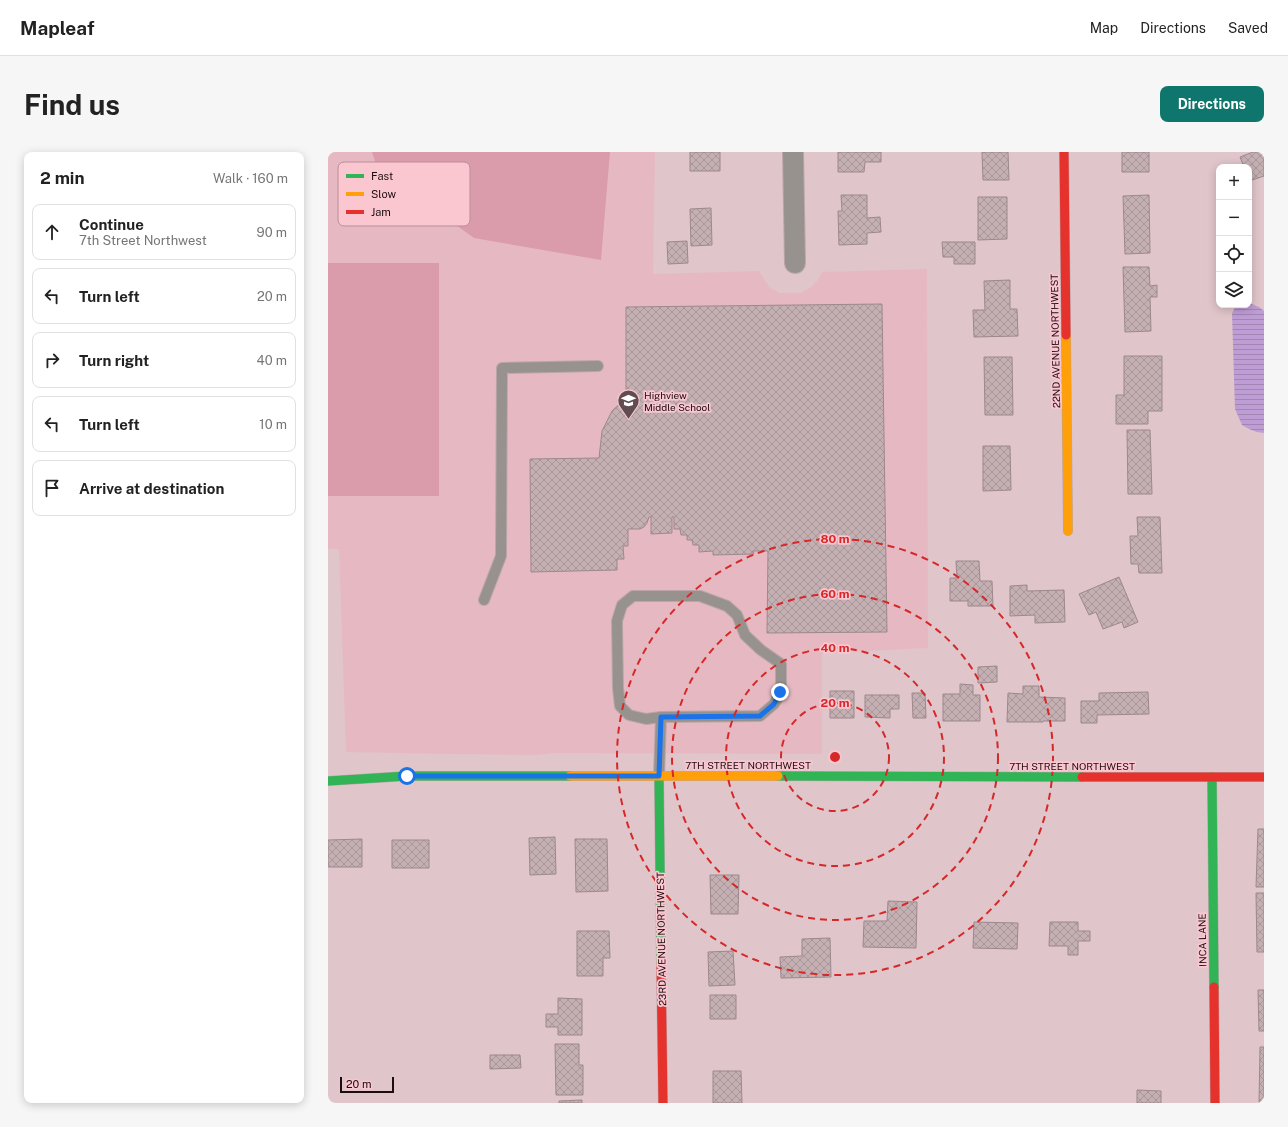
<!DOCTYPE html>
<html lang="en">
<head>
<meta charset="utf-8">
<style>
	body { margin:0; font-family:"Public Sans",sans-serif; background:#f6f6f6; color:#222 }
	.controls { position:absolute; right:12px; top:12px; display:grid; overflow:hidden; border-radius:8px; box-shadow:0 2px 10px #0003 }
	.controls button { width:36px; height:36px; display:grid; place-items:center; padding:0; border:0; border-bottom:1px solid #e0e0e0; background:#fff; color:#222; font:20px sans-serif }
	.scale { position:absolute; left:12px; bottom:10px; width:54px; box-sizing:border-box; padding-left:4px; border:2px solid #1d0c10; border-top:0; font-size:11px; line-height:14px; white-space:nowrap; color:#1d0c10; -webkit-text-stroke:3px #fac6d0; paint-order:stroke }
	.stop { position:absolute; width:12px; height:12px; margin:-9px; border:3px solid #1a73e8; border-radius:50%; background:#fff }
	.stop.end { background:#1a73e8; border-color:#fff; box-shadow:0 1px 4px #0008 }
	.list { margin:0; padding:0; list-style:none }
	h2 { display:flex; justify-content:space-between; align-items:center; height:52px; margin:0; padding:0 16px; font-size:17px }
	h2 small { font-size:13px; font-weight:400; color:#767676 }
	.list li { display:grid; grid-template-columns:26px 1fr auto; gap:12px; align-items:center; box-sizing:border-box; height:56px; margin:0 8px 8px; padding:0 8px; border:1px solid #e0e0e0; border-radius:8px }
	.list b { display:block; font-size:15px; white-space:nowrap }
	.list p { margin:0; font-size:13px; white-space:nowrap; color:#767676 }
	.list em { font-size:13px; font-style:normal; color:#767676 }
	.icon { flex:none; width:22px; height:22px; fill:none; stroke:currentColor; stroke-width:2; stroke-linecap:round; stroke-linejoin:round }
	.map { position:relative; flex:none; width:936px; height:951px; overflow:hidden; border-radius:8px }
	header { display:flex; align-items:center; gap:24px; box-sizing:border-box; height:56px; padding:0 20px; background:#fff; border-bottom:1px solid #e0e0e0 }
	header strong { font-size:19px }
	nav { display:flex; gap:22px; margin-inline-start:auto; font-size:14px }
	.intro { display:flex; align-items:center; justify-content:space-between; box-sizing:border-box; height:96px; padding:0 24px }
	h1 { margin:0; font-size:28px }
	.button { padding:10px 18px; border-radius:8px; background:#0f766e; color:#fff; font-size:14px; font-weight:700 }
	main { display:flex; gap:24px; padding:0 24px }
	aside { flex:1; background:#fff; border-radius:8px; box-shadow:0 2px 10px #0003 }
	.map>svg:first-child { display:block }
	.built { fill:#e6b9c2 }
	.grass { fill:#da9caa }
	.water { fill:url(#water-rules) }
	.building { fill:url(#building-cross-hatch); stroke:#9d888d }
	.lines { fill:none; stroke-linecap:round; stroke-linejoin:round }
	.lane-casing { stroke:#baa6aa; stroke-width:12 }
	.street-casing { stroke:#baa6aa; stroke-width:22 }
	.fast-casing { stroke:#baa6aa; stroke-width:10 }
	.slow-casing { stroke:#baa6aa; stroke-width:10 }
	.jam-casing { stroke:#baa6aa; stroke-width:10 }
	.lane { stroke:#98928e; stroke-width:10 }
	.street { stroke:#98928e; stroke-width:20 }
	.fast { stroke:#30b455; stroke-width:9 }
	.slow { stroke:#ff9f0a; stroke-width:9 }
	.jam { stroke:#e5322d; stroke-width:9 }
	.route { stroke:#1a73e8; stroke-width:5 }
	.ring { fill:none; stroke:#d62828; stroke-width:2; stroke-dasharray:7 5 }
	.labels { text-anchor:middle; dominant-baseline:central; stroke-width:3.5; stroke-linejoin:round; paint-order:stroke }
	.street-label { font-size:10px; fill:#1d0c10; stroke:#fac6d0 }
	.poi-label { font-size:10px; fill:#1d0c10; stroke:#fac6d0; text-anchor:start }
	.key { fill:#fac6d0; stroke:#b88e96; stroke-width:1 }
	.key-label { font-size:11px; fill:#1d0c10 }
	.centre { fill:#d62828; stroke:#fac6d0; stroke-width:2 }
	.ring-label { font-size:12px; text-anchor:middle; font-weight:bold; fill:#d62828; stroke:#fac6d0; stroke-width:3.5; stroke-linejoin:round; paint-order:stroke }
</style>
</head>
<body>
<header>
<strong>Mapleaf</strong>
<nav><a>Map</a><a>Directions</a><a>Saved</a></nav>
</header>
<div class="intro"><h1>Find us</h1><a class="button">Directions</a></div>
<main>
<aside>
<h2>2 min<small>Walk · 160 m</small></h2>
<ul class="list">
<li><svg class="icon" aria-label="ahead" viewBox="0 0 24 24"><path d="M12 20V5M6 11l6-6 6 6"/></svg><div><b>Continue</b><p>7th Street Northwest</p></div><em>90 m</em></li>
<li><svg class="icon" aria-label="left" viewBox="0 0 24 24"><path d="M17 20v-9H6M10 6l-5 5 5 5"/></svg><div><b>Turn left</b></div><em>20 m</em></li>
<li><svg class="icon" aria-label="right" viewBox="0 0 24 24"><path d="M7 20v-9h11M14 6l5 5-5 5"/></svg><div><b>Turn right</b></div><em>40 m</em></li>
<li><svg class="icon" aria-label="left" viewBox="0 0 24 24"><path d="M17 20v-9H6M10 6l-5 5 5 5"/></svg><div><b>Turn left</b></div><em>10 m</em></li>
<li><svg class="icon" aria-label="arrive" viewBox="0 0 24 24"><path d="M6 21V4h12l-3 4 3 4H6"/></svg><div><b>Arrive at destination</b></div></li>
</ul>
</aside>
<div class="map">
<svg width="936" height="951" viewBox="0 0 936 951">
	<defs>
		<pattern id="water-rules" width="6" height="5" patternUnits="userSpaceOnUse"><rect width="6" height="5" fill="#be9cd4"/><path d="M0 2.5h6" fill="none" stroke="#a385b5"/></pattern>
		<pattern id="building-cross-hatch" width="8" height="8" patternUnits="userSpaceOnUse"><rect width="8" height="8" fill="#c4b0b3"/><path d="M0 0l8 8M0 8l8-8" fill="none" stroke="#a89699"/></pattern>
	</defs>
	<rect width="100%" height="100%" fill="#e0c5ca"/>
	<path class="built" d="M0 0H327L325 122 431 119 442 136 452 141H472L482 136 489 129 494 120 599 117 600 496 494 501V602L228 601 209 603 123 602 18 600 11 397H0Z"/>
	<path class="grass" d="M44 0H282L273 108 146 86 49 16Z
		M0 111H111V344H0Z"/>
	<path class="water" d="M921 151 931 155 936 159V281L929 280 921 277 914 273 907 257 904 162C908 151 911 153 921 153Z"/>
	<path class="building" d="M362 0H392V19H362Z
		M510 0H553V10H537L536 20H510Z
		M654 0H680L681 28H655Z
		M794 0H821V20H794Z
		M925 0H936V24L921 29V15H916L912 5Z
		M513 43H539V66L552 65 553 80 539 81V92L511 93 510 59H514Z
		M821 43 822 101 797 102 795 44Z
		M650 45H679V87L650 88Z
		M383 56 384 93 363 94 362 57Z
		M359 89 360 111 340 112 339 90Z
		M614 90H647V112H626V105H615Z
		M795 115H821L822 134 829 133V145H822L823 179 797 180Z
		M682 128V157H689L690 184 646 185 645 158H657L656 129Z
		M554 152 559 480 439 481 440 399H425L426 402 385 403V399L371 400V393H365L364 388H359V383H353L352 377H346V365H344V381L323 382V365H321L319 371 316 375 312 377H300V394H295L296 407H289V418L203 420 202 307 271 306 274 279 284 259 298 246V155Z
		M796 204H834V259H820V272H788V243H796Z
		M656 205H684L685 263H657Z
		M799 278H822L824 342H800Z
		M655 294H682L683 338 655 339Z
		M809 365H832L834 421H811L810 412H803L802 384H810Z
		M628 409H651L652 429H664L665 454H640V449H622V426H629Z
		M791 425 810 470 796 476 794 470 775 477 768 460 761 463 751 442Z
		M699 433V439L736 438 737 470 707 471V463L682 464V434Z
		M669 514V530L650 531V515Z
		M632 532 645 533V543H652V569H615V542H632Z
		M695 534H711V545L737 546V569H715V570H679L680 541 695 542Z
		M502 539H526V566H502Z
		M820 540 821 562 769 563V571H753V549H771V541Z
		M584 541H597L598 566H585Z
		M537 543H571V557H562V566L537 565Z
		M930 677H936V735H928Z
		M227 685 228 722 202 723 201 686Z
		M34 687V715H0V688Z
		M247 687H279L280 739 248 740Z
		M64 688H101V716H64Z
		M382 723H411L410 762H383Z
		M928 741H936V800H929Z
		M560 749 589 750 588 796 535 795 536 769H559Z
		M646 770 690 771 689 797 645 796Z
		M722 770H750V779H762V789H750V803H740V794H721Z
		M249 779H281L282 806H275V824H249Z
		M502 786 503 825 453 826 452 805 474 804V787Z
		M405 799 407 833 381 834 380 800Z
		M930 838H936V879H931Z
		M382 843H408V867H382Z
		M230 846 254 847V883H230V875H218V862H230Z
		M227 892H251V913H255V943H228Z
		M932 895H936V951H931Z
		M162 903H192L193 916 162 917Z
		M385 919H413L414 951H385Z
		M809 938 833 939V951H809Z
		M254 948V951H231V949Z"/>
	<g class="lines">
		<defs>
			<path id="lane" d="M156 448 173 404 174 216 270 214
				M331 624 333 565 432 564 446 552 453 540V512L433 498 417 483 409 463 399 454 372 444H305L294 453 289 469 290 536 292 554 301 563 318 567 333 565"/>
			<path id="street" d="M465 0 467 111"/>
			<path id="fast" d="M331 624 333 811
				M450 624 754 625
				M884 625 886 835
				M0 629 79 624H242"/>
			<path id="slow" d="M738 183 740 379
				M242 624H450"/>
			<path id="jam" d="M736 0 738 183
				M754 625H936
				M333 811 335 951
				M886 835 887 951"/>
		</defs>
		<use href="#lane" class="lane-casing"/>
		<use href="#street" class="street-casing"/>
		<use href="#fast" class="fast-casing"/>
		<use href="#slow" class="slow-casing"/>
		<use href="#jam" class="jam-casing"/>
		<use href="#lane" class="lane"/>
		<use href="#street" class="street"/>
		<use href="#fast" class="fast"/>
		<use href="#slow" class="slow"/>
		<use href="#jam" class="jam"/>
	</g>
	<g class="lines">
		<path class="route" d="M79 624H331L333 565 432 564 446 552 452 540"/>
	</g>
	<g class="ring">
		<circle cx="507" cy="605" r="54"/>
		<circle cx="507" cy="605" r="109"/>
		<circle cx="507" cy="605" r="163"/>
		<circle cx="507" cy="605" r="218"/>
	</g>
	<defs>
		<symbol id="school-pin" viewBox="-11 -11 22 30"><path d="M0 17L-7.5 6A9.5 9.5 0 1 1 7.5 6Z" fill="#614d51" stroke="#fac6d0"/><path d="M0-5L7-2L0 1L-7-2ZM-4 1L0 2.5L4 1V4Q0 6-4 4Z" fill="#fff"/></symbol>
	</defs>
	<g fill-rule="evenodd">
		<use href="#school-pin" x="288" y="236" width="25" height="34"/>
	</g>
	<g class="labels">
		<g class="street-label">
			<text transform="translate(727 189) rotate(-91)">22ND AVENUE NORTHWEST</text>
			<text x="420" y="613">7TH STREET NORTHWEST</text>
			<text x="744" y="614">7TH STREET NORTHWEST</text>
			<text transform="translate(333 787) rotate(-91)">23RD AVENUE NORTHWEST</text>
			<text transform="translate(874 788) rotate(-91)">INCA LANE</text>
		</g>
		<g class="poi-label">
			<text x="316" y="243">Highview<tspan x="316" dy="12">Middle School</tspan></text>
		</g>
	</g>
	<rect x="10" y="10" width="132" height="64" rx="6" class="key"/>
	<rect x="18" y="22" width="18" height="4" fill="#30b455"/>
	<rect x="18" y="40" width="18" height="4" fill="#ff9f0a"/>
	<rect x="18" y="58" width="18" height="4" fill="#e5322d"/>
	<g class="key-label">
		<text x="43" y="28">Fast</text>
		<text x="43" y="46">Slow</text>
		<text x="43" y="64">Jam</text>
	</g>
	<circle cx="507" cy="605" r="6" class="centre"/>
	<g class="ring-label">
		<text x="507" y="391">80 m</text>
		<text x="507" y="446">60 m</text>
		<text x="507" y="500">40 m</text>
		<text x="507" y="555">20 m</text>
	</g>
</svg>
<div class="controls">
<button>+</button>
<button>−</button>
<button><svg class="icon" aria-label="locate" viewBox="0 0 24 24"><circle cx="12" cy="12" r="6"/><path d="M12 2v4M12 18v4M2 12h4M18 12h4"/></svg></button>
<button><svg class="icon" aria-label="layers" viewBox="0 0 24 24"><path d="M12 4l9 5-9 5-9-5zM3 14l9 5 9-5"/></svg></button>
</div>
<div class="scale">20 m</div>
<div class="stop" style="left:79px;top:624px"></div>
<div class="stop end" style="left:452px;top:540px"></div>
</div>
</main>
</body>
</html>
